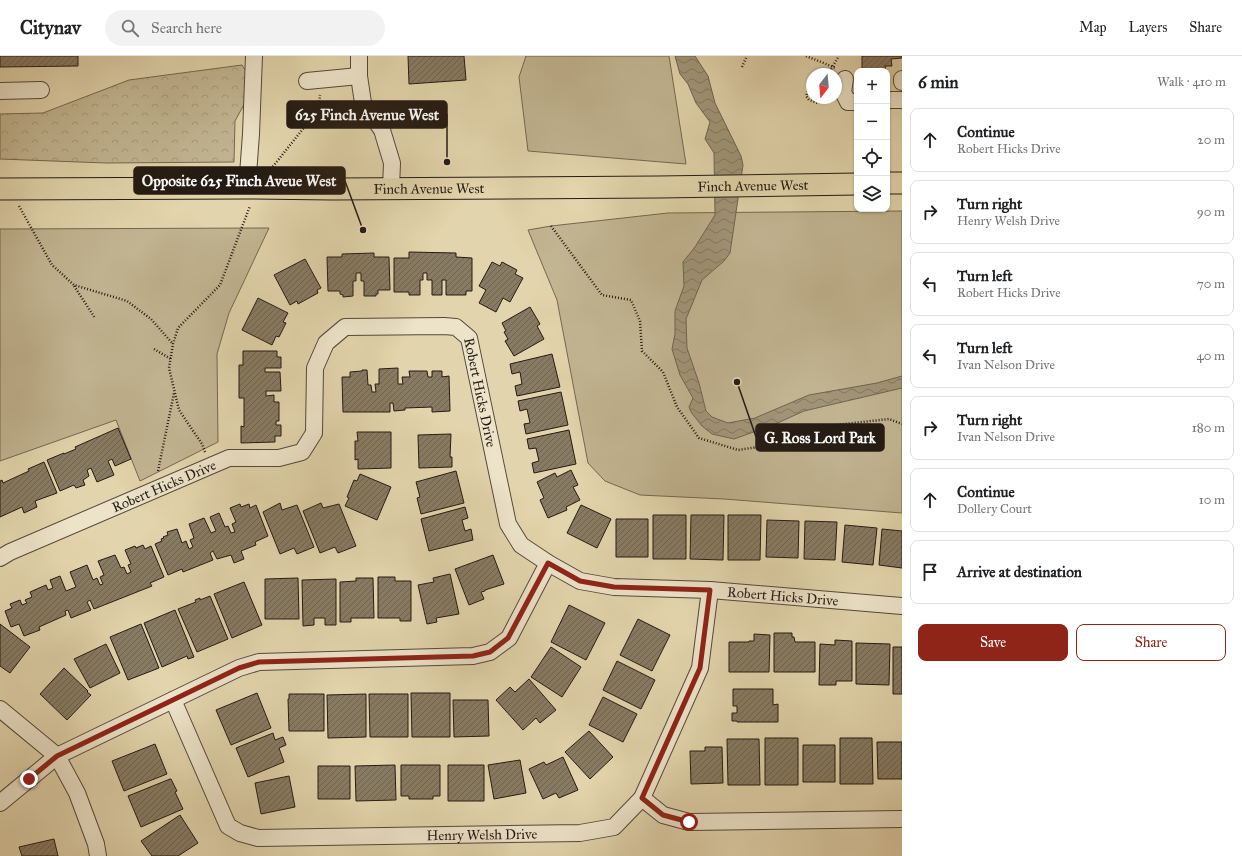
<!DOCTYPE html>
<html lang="en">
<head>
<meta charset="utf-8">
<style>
	body { margin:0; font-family:"IM FELL Great Primer",serif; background:#f2f2f2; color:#202124 }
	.controls { position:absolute; right:12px; top:12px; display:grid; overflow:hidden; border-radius:8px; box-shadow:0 1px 3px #0004 }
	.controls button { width:36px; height:36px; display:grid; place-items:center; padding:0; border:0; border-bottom:1px solid #e0e0e0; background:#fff; color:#202124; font:20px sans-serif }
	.compass { position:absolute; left:806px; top:12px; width:36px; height:36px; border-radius:50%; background:#fff; box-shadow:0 1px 3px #0004; rotate:196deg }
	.stop { position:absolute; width:12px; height:12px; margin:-9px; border:3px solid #8f2418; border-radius:50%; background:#fff }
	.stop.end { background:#8f2418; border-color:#fff; box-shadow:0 1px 4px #0008 }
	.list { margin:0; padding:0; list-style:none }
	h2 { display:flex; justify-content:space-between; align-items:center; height:52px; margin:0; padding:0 16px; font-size:17px }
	h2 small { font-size:13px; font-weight:400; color:#757577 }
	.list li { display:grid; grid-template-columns:26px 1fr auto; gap:12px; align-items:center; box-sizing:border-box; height:64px; margin:0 8px 8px; padding:0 8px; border:1px solid #e0e0e0; border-radius:8px }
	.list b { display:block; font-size:15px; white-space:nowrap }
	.list p { margin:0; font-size:13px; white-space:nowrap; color:#757577 }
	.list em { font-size:13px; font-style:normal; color:#757577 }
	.actions { display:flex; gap:8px; padding:12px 16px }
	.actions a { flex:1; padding:9px 0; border:1px solid #8f2418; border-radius:8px; text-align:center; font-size:14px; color:#8f2418 }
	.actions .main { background:#8f2418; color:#fff }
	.icon { flex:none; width:22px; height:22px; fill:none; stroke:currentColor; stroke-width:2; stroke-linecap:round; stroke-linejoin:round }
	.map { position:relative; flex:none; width:902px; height:800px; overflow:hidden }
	header { display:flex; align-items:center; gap:24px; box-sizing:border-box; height:56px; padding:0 20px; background:#fff; border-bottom:1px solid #e0e0e0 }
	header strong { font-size:19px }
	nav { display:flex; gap:22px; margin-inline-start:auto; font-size:14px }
	.search { width:280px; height:36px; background:#f2f2f2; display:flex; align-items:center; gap:10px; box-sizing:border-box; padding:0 14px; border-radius:22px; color:#757577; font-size:15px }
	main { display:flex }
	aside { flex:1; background:#fff }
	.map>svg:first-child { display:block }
	.forest { fill:url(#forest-crowns); stroke:#736852 }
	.green { fill:#c2b592; stroke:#736852 }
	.water { fill:url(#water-waves); stroke:#6f6450 }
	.building { fill:url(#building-hatch); stroke:#241b13 }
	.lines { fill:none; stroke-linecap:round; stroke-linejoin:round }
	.minor-casing { stroke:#544939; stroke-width:18 }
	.major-casing { stroke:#241b13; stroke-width:23 }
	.path { stroke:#241b13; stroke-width:2.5; stroke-dasharray:1 2; stroke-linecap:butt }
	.minor { stroke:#ece3c9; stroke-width:16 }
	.major { stroke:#e2d4ac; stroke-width:21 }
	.route { stroke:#8f2418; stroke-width:5 }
	.labels { text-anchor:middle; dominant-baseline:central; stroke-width:4; stroke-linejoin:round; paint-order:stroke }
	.street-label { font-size:14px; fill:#241b13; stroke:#ece3c9 }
	.leader { fill:none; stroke:#241b13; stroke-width:1.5 }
	.callout-dot { fill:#241b13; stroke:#ece3c9; stroke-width:1.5 }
	.callout { fill:#241b13; stroke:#241b13; stroke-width:1.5 }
	.callout-label { font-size:15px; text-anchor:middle; font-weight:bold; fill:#fff }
</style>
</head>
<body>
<header>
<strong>Citynav</strong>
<div class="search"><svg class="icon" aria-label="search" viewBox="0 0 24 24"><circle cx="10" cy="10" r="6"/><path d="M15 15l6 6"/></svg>Search here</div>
<nav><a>Map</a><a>Layers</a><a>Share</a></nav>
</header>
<main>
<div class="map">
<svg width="902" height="800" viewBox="0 0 902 800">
	<defs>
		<pattern id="forest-crowns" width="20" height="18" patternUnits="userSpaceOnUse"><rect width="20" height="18" fill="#c2b592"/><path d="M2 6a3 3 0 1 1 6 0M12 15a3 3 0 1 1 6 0" fill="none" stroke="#a79b7d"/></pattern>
		<pattern id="water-waves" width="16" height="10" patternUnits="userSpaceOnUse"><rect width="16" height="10" fill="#a19578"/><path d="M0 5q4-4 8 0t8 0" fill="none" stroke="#837961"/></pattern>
		<pattern id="building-hatch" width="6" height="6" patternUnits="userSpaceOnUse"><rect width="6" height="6" fill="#877b63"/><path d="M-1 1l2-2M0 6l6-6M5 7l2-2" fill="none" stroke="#6e6450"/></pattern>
	</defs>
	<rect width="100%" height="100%" fill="#e2d4ac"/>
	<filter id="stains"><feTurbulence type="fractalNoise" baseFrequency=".005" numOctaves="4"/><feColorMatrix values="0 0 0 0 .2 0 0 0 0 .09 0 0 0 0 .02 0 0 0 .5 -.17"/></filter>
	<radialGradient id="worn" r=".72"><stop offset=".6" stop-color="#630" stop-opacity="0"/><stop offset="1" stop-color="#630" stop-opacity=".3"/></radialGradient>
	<path class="forest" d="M242 9 250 21 247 43 235 65 234 106 106 107 0 103V58L43 57 129 24Z"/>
	<path class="green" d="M526 0H669L686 108 528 95 519 21Z
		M902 155V457L724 443 640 439 605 425 588 407 557 244 528 174 551 170 668 157Z
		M269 172 229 257 217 298 218 386 140 425 116 364 0 405V173Z"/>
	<path class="water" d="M675 0H695L708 20 715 47 741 100 743 109 730 197 724 205 702 224 686 263 687 292 699 327 706 355 712 361 728 367 755 362 809 339 877 327 902 320V332L804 355 773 369 734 383 712 378 702 370 691 356 689 351 693 342 680 319 672 293 675 278V255L684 230 683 206 695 191 715 159 714 97 705 83 710 66 696 47 688 28 680 18Z"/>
	<path class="building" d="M0 0H78V10L0 11Z
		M408 0H464L466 24 409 28Z
		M862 0H902V2L891 3 892 10H885L886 15H862Z
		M409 196 456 197V201L472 202V235H466V239H446V224H442V239H432V224H427V217H423V224H420V239H409V236H394V202H409Z
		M374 197V201H389L390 234H378V238H376V240H364V225H361V217H356V225H353V240L343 241V239L340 238V235H328L327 201H342V198Z
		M305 203 321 232 317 234 318 237 298 248 297 245 290 249 274 219Z
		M492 206 500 210 502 206 517 214 515 218 523 222 510 246 503 242 496 256 479 247 486 234 479 230Z
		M258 242 288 257 283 266 286 267 279 281 276 280 272 289 242 274Z
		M530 251 540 268 537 270 544 283 514 300 505 285 508 283 504 276 506 275 502 267Z
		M243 295H277V301H281V312H265V316H280L281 335H266V340L274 339V346H279V365H276V369H281V380H275V386L241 387V370L244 371V342H239V309H243Z
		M552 298 560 331 517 340 515 330 522 328 520 316 512 318 510 308Z
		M398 312V328H403L402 321H410L409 315H427L428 321H432V315H442V321L449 320 450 355 432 356V351L405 352V354L394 355 393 347H390V356H343L342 321H350V316L362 315V314H367L368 329H371L372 336H376L375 328H379V313Z
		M561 336 568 369 526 378 524 368 530 367 527 353 520 355 518 345Z
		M118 372 131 403 115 410 112 403 108 405 114 419 97 426 91 412 87 414 89 420 83 424 85 429 76 432 74 429 60 435 47 404 64 397V398L76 393 75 391Z
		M569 374 576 408 534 417 532 407 539 405 536 392 529 393 527 383Z
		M357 376H391V412L358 413V403L355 404V385H358Z
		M451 378 450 401H452V411L419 412 418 379Z
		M44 406 57 437 35 445 37 451 24 457 22 451 0 461V425L2 424 3 427 29 415 28 413Z
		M571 414 578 429 573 431 580 444 566 451 567 454 548 462 540 444 544 442 537 426 555 417 557 421Z
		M456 415 464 447 421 458 417 442 420 441 416 426Z
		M360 418 391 431 377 464 345 450 349 442 347 441 354 424 357 425Z
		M280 447 282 454 297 449 314 491 297 498 294 492 280 498 263 456Z
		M321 447 323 452 339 448 356 490 338 497 335 491 320 497 303 455Z
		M240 448 241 451 249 448 250 452 256 449 268 480 255 486 256 489 241 495 244 503 234 507 231 499 217 503 213 495 210 497 213 504 183 516 182 513 168 519 155 488 162 485 161 483 164 482 163 481 168 479 167 476 177 473 182 487 186 485 189 493 193 491 190 484 194 482 189 468 204 462 211 477 216 475 210 461 219 457 225 471 228 470 231 477 235 476 232 468 236 466 230 452Z
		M581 449 611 463 597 492 567 477Z
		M465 451 468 462 462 464 465 475 471 473 473 484 429 495 421 463Z
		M653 459H686V503H653Z
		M691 459H724L723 504 690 503Z
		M728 459H761L760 504H728Z
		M616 463H648V501H616Z
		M767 464 799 465 798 502 766 501Z
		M805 465 837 466 835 504 804 503Z
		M845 469 877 472 873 509 842 506Z
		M882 473 902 475V512L879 509Z
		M143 489 145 493 151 490 164 521 150 527 152 530 94 553 90 544 87 546 91 554 71 562 68 554 65 555 66 559 39 571 40 574 24 580 19 568 11 571 5 555 12 552 10 548 20 544 22 549 27 547 25 544 32 541 30 536 46 529 48 534 53 532 50 524 60 520 66 535 76 531 70 516 87 509 93 524 97 522 100 529 103 528 100 521 104 519 98 505 115 499 121 512 124 511 127 518 131 516 128 509 131 508 125 494 135 490 136 492Z
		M493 499 504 528 485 534V535L481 536 484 543 469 549 455 513Z
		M450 518 459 558 436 562 437 566 427 568 418 529 434 526 433 522Z
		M378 521H395V525H411V565H400V562H378Z
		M298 522 299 563H265V523Z
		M356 522H373L374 562H351V566H340V526L356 525Z
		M336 523V569H325V562H314V569L303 570 302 524Z
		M244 526 262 569 232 582 214 538Z
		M210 540 228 583 197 596 178 553 196 546 195 544 200 542V544Z
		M569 549 605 567 586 604 551 586Z
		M175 554 194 601 188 603 187 600 162 611 144 567Z
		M638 563 670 579 652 615 620 599Z
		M0 568 30 591 10 617 0 610Z
		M141 568 159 612 128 624 110 581Z
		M774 577H792V581H794L795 586H815V616H774Z
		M754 578 770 579 769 616H729V586H749V585H754Z
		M835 584 852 585V625H836V629H819L820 588 835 589Z
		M856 587 890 588 889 629 856 628Z
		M106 588 120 617 90 632 74 603Z
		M551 591 581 611 562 641 531 621Z
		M893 591H902V638H893Z
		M617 605 655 624 641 653 603 634Z
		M64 612 88 635 87 636 91 639 67 664 40 638Z
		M529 623 556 654 540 667 536 662 523 674 496 644 510 631 515 636Z
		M733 633H773V649L778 648V666H737V665H732V657H737V650H733Z
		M257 637 271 672 231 689 216 654Z
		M411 637H450V681H412Z
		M289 638H324V675H289L288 643H289Z
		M366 638V681L328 682 327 639Z
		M369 638H408V681H370Z
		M603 641 637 658 623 686 589 669Z
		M453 644H488L489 680 454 681Z
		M589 675 613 701 590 723 565 696Z
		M273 677 275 684 283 681 286 689 279 692 284 706 248 721 236 692Z
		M765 682H798V729H765Z
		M840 682H872L873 728H840Z
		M727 683H759L760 729H728Z
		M877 686H902V723H878Z
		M155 688 167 718 124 735 112 705Z
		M803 689H835V726H803Z
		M705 691H722L723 727 691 728 690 695H705Z
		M563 701 578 734 559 742 556 737 543 743 529 713 544 706 546 709Z
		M520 704 526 737 494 743 488 709Z
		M395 709 396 744 356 745 355 710Z
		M401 709H440V740H433V743H409V740H401Z
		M448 709H484V745H448Z
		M318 710H350V743H318Z
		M289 720 295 751 261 758 255 727Z
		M170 723H171L177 735 175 736 183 753 141 771 128 740Z
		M180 759 198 787 178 800H152L141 785Z
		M54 783 58 800H22L19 791Z"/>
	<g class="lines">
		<defs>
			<g id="minor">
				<path d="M359 0V20L363 47 382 74 392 107 391 132"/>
				<path d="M845 23 843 36 848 46H857"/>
				<path d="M902 23V26"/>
				<path d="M307 25 359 20"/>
				<path d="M0 35 41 34"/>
				<path d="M887 44H902"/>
				<path d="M247 132 251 78 254 0"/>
				<path id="s1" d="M0 502 10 496 229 402H279L302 396 314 377 315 312 326 287 345 271 444 270 456 271 469 282 508 468 521 489 548 507 580 525 614 531 710 534 902 550"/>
				<path id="s2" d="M173 644 228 770 240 777 258 782 580 777 614 771 642 742 700 612 710 534"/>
				<path d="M0 653 57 700 77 737 96 788 98 800"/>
				<path d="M642 742 663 759 689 766 902 763"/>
				<path d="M0 747 57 700 239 612 259 606 473 600 490 596 509 582 548 507"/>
			</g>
			<g id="major">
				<path d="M887 127H902"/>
				<path id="s3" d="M0 133 247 132 332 133 658 131 857 128"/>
			</g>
		</defs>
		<use href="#minor" class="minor-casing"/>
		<use href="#major" class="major-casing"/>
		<path class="path" d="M806 0 836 12
			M742 11 747 0
			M828 18 839 0
			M812 31 809 33 806 40 809 44 818 47 824 42
			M271 113 318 54 320 39
			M19 150 52 209 74 229 127 245 151 263 173 288
			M551 170 602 239 631 244 640 265 642 295 663 316 677 351 699 382 738 394 771 389 818 371 889 363 902 368
			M74 230 95 262
			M154 293 171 303
			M205 396 202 388 179 354 169 312 173 288 178 272 220 229 250 150
			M158 415 174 337"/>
		<use href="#minor" class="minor"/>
		<use href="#major" class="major"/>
	</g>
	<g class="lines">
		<path class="route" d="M29 723 57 700 239 612 259 606 473 600 490 596 508 582 548 507 580 525 614 531 710 534 700 612 642 742 663 759 689 766"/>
	</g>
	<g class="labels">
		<g class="street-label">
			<text stroke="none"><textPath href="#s3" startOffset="753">Finch Avenue West</textPath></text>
			<text stroke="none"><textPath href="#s3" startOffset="429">Finch Avenue West</textPath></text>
			<text stroke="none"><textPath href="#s1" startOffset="647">Robert Hicks Drive</textPath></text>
			<text stroke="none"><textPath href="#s1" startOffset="179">Robert Hicks Drive</textPath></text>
			<text stroke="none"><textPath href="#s1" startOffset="1079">Robert Hicks Drive</textPath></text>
			<text stroke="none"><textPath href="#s2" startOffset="394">Henry Welsh Drive</textPath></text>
		</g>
	</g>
	<path class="leader" d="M447 106L447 58M363 174L345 125M737 326L756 381"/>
	<g class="callout-dot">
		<circle cx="447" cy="106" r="4"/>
		<circle cx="363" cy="174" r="4"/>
		<circle cx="737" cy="326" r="4"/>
	</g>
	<g class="callout">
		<rect x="287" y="45" width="160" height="27" rx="4"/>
		<rect x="134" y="111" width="211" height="27" rx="4"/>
		<rect x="756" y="368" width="128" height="27" rx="4"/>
	</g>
	<g class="callout-label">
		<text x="367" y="64">625 Finch Avenue West</text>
		<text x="239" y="130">Opposite 625 Finch Aveue West</text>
		<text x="820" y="387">G. Ross Lord Park</text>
	</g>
	<rect width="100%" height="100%" filter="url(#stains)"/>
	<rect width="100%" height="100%" fill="url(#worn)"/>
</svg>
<div class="controls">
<button>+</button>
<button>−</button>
<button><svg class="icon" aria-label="locate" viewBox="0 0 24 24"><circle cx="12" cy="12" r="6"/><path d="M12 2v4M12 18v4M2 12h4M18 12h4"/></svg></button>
<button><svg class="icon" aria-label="layers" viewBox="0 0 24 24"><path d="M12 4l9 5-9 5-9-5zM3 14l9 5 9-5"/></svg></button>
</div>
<svg class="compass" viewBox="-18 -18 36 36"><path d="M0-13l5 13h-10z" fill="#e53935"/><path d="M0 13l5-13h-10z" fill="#757577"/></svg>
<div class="stop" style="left:689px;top:766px"></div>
<div class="stop end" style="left:29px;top:723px"></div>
</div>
<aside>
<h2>6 min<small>Walk · 410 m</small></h2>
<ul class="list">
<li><svg class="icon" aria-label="ahead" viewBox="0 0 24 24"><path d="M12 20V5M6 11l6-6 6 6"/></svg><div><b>Continue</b><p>Robert Hicks Drive</p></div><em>20 m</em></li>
<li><svg class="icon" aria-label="right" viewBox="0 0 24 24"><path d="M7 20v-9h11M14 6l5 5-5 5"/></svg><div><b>Turn right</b><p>Henry Welsh Drive</p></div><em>90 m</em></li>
<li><svg class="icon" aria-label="left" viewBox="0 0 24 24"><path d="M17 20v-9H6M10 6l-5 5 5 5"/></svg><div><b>Turn left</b><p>Robert Hicks Drive</p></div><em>70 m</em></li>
<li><svg class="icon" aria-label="left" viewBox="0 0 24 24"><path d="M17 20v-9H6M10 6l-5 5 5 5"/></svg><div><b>Turn left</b><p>Ivan Nelson Drive</p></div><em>40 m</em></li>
<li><svg class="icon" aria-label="right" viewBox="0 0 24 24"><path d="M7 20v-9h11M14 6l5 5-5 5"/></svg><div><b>Turn right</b><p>Ivan Nelson Drive</p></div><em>180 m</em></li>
<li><svg class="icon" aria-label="ahead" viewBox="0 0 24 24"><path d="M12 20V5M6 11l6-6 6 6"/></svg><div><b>Continue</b><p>Dollery Court</p></div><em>10 m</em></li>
<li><svg class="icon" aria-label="arrive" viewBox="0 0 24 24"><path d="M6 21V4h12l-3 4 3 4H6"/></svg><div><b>Arrive at destination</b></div></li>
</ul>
<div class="actions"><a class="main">Save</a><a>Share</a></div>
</aside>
</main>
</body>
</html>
